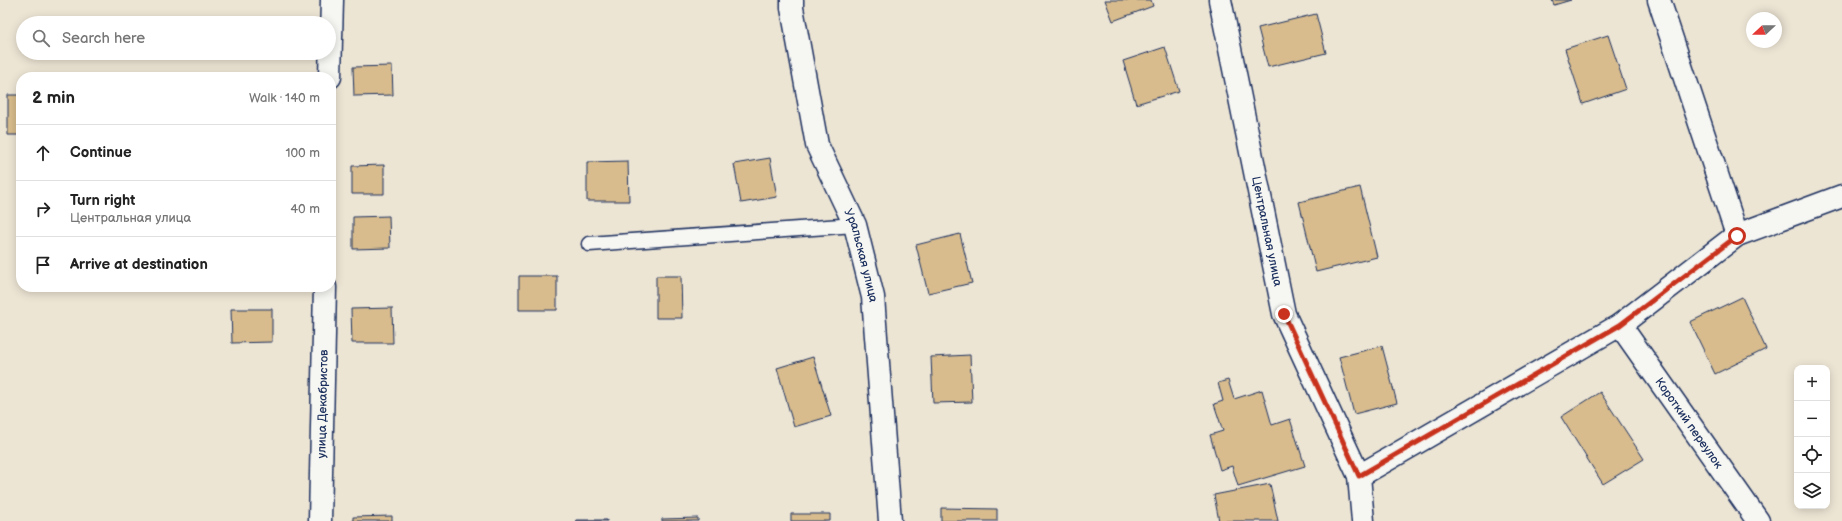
<!DOCTYPE html>
<html lang="en">
<head>
<meta charset="utf-8">
<style>
	body { margin:0; font-family:"Balsamiq Sans",sans-serif; background:#f6f6f6; color:#222 }
	.controls { position:absolute; right:12px; bottom:12px; display:grid; overflow:hidden; border-radius:8px; box-shadow:0 2px 10px #0003 }
	.controls button { width:36px; height:36px; display:grid; place-items:center; padding:0; border:0; border-bottom:1px solid #e0e0e0; background:#fff; color:#222; font:20px sans-serif }
	.compass { position:absolute; left:1746px; top:12px; width:36px; height:36px; border-radius:50%; background:#fff; box-shadow:0 2px 10px #0003; rotate:248deg }
	.stop { position:absolute; width:12px; height:12px; margin:-9px; border:3px solid #c8321e; border-radius:50%; background:#fff }
	.stop.end { background:#c8321e; border-color:#fff; box-shadow:0 1px 4px #0008 }
	.list { margin:0; padding:0; list-style:none }
	h2 { display:flex; justify-content:space-between; align-items:center; height:52px; margin:0; padding:0 16px; font-size:17px }
	h2 small { font-size:13px; font-weight:400; color:#767676 }
	.list li { display:grid; grid-template-columns:26px 1fr auto; gap:12px; align-items:center; box-sizing:border-box; height:56px; padding:0 16px; border-top:1px solid #e0e0e0 }
	.list b { display:block; font-size:15px; white-space:nowrap }
	.list p { margin:0; font-size:13px; white-space:nowrap; color:#767676 }
	.list em { font-size:13px; font-style:normal; color:#767676 }
	.icon { flex:none; width:22px; height:22px; fill:none; stroke:currentColor; stroke-width:2; stroke-linecap:round; stroke-linejoin:round }
	.map { position:relative; flex:none; width:1842px; height:521px; overflow:hidden }
	.search { position:absolute; background:#fff; box-shadow:0 2px 10px #0003; left:16px; top:16px; width:320px; height:44px; display:flex; align-items:center; gap:10px; box-sizing:border-box; padding:0 14px; border-radius:22px; color:#767676; font-size:15px }
	.panel { position:absolute; background:#fff; box-shadow:0 2px 10px #0003; left:16px; top:72px; width:320px; height:220px; border-radius:16px }
	.map>svg:first-child { display:block }
	.building { fill:#d8bc8d; stroke:#1b2f5e }
	.lines { fill:none; stroke-linecap:round; stroke-linejoin:round }
	.service-casing { stroke:#1b2f5e; stroke-width:17 }
	.minor-casing { stroke:#1b2f5e; stroke-width:25 }
	.service { stroke:#f6f6f2; stroke-width:14 }
	.minor { stroke:#f6f6f2; stroke-width:22 }
	.route { stroke:#c8321e; stroke-width:5 }
	.labels { text-anchor:middle; dominant-baseline:central; stroke-width:4; stroke-linejoin:round; paint-order:stroke }
	.street-label { font-size:12px; fill:#1b2f5e; stroke:#f6f6f2 }
</style>
</head>
<body>
<div class="map">
<svg width="1842" height="521" viewBox="0 0 1842 521">
	<rect width="100%" height="100%" fill="#ede5d4"/>
	<filter id="ink" filterUnits="userSpaceOnUse"><feTurbulence type="fractalNoise" baseFrequency=".025" numOctaves="2"/><feDisplacementMap in="SourceGraphic" scale="8" xChannelSelector="R" yChannelSelector="G"/><feConvolveMatrix kernelMatrix="1 2 1 2 8 2 1 2 1" color-interpolation-filters="sRGB"/></filter>
	<g filter="url(#ink)">
		<path class="building" d="M1105 0H1151L1153 6 1113 21Z
			M1552 0H1571L1554 5Z
			M1316 14 1326 53 1268 67 1258 28Z
			M1608 35 1626 89 1583 104 1565 49Z
			M1165 47 1179 91 1136 104 1123 61Z
			M392 66 393 95 354 96 353 67Z
			M8 95H21V135H8Z
			M770 158 777 197 741 203 734 164Z
			M628 161 629 201H587V162Z
			M384 165V194H352V166Z
			M1360 187 1377 257 1316 272 1299 202Z
			M389 216 390 248 353 249V217Z
			M960 234 972 283 928 293 916 245Z
			M519 276H557V310H519Z
			M656 276H681L682 318H656Z
			M1742 297 1766 349 1715 374 1690 322Z
			M392 308 393 343H352L351 309Z
			M231 309H272V342L232 343Z
			M1382 346 1397 403 1354 414 1339 357Z
			M970 355 972 402 933 403 931 357Z
			M813 357 831 416 794 427 777 368Z
			M1228 380 1234 399 1262 390 1272 425 1290 419 1305 466 1238 486 1232 466 1220 470 1210 435 1223 431 1214 404 1223 401 1218 383Z
			M1600 392 1644 459 1603 484 1561 417Z
			M1270 484 1278 521H1219L1214 495Z
			M941 508 997 509V521H941Z
			M791 514H830V521H791Z
			M392 516V521H353V517Z
			M698 518V521H662V519Z
			M576 520H607V521H576Z"/>
		<g class="lines">
			<defs>
				<path id="service" d="M589 244 855 225"/>
				<g id="minor">
					<path id="s1" d="M792 0V8L817 145 855 225 873 297 890 521"/>
					<path id="s2" d="M1220 0 1284 314 1359 476 1363 521"/>
					<path d="M1659 0 1737 235"/>
					<path d="M330 77 332 0"/>
					<path id="s3" d="M1620 325 1758 521"/>
					<path d="M1359 476 1620 325 1737 235 1842 196"/>
					<path id="s4" d="M320 521 325 287"/>
				</g>
			</defs>
			<use href="#service" class="service-casing"/>
			<use href="#minor" class="minor-casing"/>
			<use href="#service" class="service"/>
			<use href="#minor" class="minor"/>
		</g>
	</g>
	<g class="lines" filter="url(#ink)">
		<path class="route" d="M1284 314 1359 476 1620 325 1737 236"/>
	</g>
	<g class="labels">
		<g class="street-label">
			<text stroke="none"><textPath href="#s2" startOffset="236">Центральная улица</textPath></text>
			<text stroke="none"><textPath href="#s1" startOffset="267">Уральская улица</textPath></text>
			<text stroke="none"><textPath href="#s4" startOffset="117">улица Декабристов</textPath></text>
			<text stroke="none"><textPath href="#s3" startOffset="120">Короткий переулок</textPath></text>
		</g>
	</g>
</svg>
<div class="controls">
<button>+</button>
<button>−</button>
<button><svg class="icon" aria-label="locate" viewBox="0 0 24 24"><circle cx="12" cy="12" r="6"/><path d="M12 2v4M12 18v4M2 12h4M18 12h4"/></svg></button>
<button><svg class="icon" aria-label="layers" viewBox="0 0 24 24"><path d="M12 4l9 5-9 5-9-5zM3 14l9 5 9-5"/></svg></button>
</div>
<svg class="compass" viewBox="-18 -18 36 36"><path d="M0-13l5 13h-10z" fill="#e53935"/><path d="M0 13l5-13h-10z" fill="#767676"/></svg>
<div class="stop" style="left:1737px;top:236px"></div>
<div class="stop end" style="left:1284px;top:314px"></div>
<div class="search"><svg class="icon" aria-label="search" viewBox="0 0 24 24"><circle cx="10" cy="10" r="6"/><path d="M15 15l6 6"/></svg>Search here</div>
<section class="panel">
<h2>2 min<small>Walk · 140 m</small></h2>
<ul class="list">
<li><svg class="icon" aria-label="ahead" viewBox="0 0 24 24"><path d="M12 20V5M6 11l6-6 6 6"/></svg><div><b>Continue</b></div><em>100 m</em></li>
<li><svg class="icon" aria-label="right" viewBox="0 0 24 24"><path d="M7 20v-9h11M14 6l5 5-5 5"/></svg><div><b>Turn right</b><p>Центральная улица</p></div><em>40 m</em></li>
<li><svg class="icon" aria-label="arrive" viewBox="0 0 24 24"><path d="M6 21V4h12l-3 4 3 4H6"/></svg><div><b>Arrive at destination</b></div></li>
</ul>
</section>
</div>
</body>
</html>
